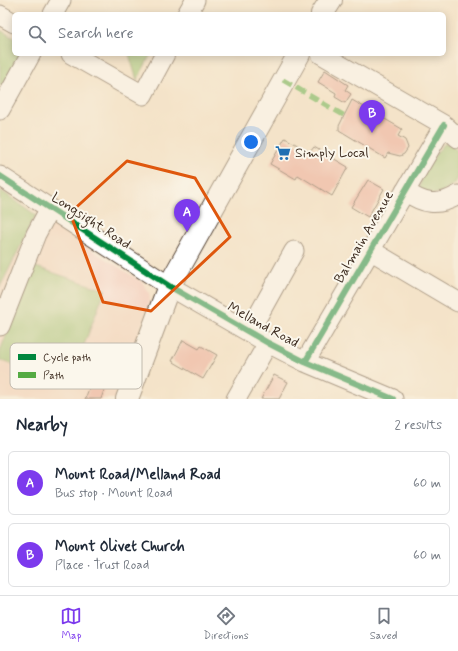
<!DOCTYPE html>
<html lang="en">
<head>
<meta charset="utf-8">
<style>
	body { margin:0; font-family:Mynerve,sans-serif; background:#f2f2f3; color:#1f2937 }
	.you { position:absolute; left:251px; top:142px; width:14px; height:14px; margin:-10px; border:3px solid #fff; border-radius:50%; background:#1a73e8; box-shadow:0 0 0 6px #1a73e833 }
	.badge { display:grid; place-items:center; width:26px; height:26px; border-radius:50%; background:#7c3aed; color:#fff; font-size:13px; font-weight:700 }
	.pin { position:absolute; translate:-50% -33px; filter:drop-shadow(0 1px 2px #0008) }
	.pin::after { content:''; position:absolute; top:21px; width:14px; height:12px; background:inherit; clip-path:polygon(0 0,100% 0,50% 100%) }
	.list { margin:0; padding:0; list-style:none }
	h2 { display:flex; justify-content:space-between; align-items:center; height:52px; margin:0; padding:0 16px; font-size:17px }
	h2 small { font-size:13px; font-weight:400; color:#747a83 }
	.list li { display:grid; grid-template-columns:26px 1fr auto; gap:12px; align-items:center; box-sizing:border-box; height:64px; margin:0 8px 8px; padding:0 8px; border:1px solid #e0e1e3; border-radius:6px }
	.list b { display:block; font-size:15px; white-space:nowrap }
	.list p { margin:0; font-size:13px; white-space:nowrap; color:#747a83 }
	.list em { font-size:13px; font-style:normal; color:#747a83 }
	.icon { flex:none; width:22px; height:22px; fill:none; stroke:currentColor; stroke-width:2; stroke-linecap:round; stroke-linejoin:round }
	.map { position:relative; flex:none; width:458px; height:399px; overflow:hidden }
	.search { position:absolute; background:#fff; box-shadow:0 2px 10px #0003; left:12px; right:12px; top:12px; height:44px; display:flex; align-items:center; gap:10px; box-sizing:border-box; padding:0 14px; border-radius:6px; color:#747a83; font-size:15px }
	.sheet { height:196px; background:#fff }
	nav { display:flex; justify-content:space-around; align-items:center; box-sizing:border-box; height:56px; border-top:1px solid #e0e1e3; background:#fff; font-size:11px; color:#747a83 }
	nav a { display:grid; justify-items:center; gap:2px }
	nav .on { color:#7c3aed }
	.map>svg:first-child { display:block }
	.built { fill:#f4d3c0 }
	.green { fill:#96c371; stroke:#687648 }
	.building { fill:#eda596 }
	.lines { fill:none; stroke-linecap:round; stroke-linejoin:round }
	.minor-casing { stroke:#574638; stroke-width:21 }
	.major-casing { stroke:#574638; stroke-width:24 }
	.minor { stroke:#fff; stroke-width:19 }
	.major { stroke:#fff; stroke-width:22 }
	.quiet { stroke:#55ab43; stroke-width:5; stroke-dasharray:10 5; stroke-linecap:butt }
	.cycleway-casing { stroke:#fbf7ec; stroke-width:8 }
	.cycleway { stroke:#00873e; stroke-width:6 }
	.marked { fill:none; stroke:#df570d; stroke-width:3; stroke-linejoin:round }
	.labels { text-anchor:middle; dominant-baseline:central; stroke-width:4; stroke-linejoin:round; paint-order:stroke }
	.poi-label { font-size:14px; fill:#3b2a1e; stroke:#fbf7ec; text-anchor:start }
	.street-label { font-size:14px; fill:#3b2a1e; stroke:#fbf7ec }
	.key { fill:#fbf7ec; stroke:#c1baae; stroke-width:1 }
	.key-label { font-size:11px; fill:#3b2a1e }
</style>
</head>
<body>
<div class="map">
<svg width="458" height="399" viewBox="0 0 458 399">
	<rect width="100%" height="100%" fill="#fbf7ec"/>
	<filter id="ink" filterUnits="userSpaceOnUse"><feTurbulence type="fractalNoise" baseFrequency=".025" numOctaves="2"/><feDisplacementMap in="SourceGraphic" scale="8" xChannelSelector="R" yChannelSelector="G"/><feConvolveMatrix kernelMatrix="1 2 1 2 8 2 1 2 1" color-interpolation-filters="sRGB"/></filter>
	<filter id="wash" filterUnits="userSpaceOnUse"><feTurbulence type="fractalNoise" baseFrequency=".012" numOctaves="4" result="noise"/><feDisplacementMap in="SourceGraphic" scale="16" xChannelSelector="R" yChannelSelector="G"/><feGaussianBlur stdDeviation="0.9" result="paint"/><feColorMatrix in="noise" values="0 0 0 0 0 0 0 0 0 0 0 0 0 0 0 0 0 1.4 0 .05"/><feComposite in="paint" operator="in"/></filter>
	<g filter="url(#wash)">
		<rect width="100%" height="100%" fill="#f4e3c9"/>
		<path class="built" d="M36 215 142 282 148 291 150 297 149 304 116 399H0V287Z"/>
		<path class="green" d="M0 30 14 38V54H21L3 87 0 85Z
			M129 54H151L137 80Z
			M445 143 451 144 458 152V178C454 188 439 195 428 194 425 193 421 191 419 190 422 172 433 156 445 143Z
			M0 190 36 215 0 287Z
			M33 266 105 290 69 384 0 360V351Z"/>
		<g id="blocks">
			<path class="building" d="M325 70 348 85 345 90 351 94 345 103 335 97 336 93 318 82Z
				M352 100 402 129 398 136 405 140 407 145 408 148 404 154 400 156 388 153 385 158 339 130V126Z
				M285 138 310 152 314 147 348 167 332 196 298 175 296 179 270 164Z
				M368 180 384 189 368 217 351 207Z
				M183 340 199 349 201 346 217 355 203 379 172 361Z
				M83 364 110 372 101 399H85L90 386 77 382Z
				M274 375 288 382 279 399H261Z"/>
		</g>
	</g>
	<g filter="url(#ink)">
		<use href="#blocks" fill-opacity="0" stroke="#574638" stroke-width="1"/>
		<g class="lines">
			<defs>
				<path id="minor" d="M53 14 61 0
					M187 14 195 0
					M0 15 14 23
					M71 54 143 95 165 54
					M321 54 444 125 458 138
					M0 110 31 54
					M0 176 169 286 268 343 305 362 393 399
					M405 191C423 204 438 207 458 195
					M370 250 458 302
					M0 326 36 234 50 208
					M249 332 294 251
					M305 362 444 125
					M236 399 268 343"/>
				<path id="major" d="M322 14 331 0
					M127 399 169 286 299 54"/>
			</defs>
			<use href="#minor" class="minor-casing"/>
			<use href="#major" class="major-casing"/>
			<use href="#minor" class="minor"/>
			<use href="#major" class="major"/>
			<path class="quiet" d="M283 80 345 116"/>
			<defs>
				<path id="cycleway" d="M0 176 169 286 268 343 305 362 393 399
					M305 362 444 125"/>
			</defs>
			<use href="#cycleway" class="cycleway-casing"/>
			<use href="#cycleway" class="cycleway"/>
		</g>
	</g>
	<path d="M0 0H458V399H0ZM127 161 195 178 230 237 151 311 103 302 70 213Z" fill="#f4e3c9" fill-opacity=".55" fill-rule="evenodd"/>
	<path class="marked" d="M127 161 195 178 230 237 151 311 103 302 70 213Z"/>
	<defs>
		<symbol id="supermarket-bare" viewBox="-9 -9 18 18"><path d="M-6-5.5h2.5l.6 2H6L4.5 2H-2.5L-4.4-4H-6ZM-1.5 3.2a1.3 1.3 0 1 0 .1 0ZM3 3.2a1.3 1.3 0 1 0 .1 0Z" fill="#1f6fb2" stroke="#fbf7ec" stroke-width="2.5" paint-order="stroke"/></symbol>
	</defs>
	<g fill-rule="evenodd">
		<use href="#supermarket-bare" x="272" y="142" width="22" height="22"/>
	</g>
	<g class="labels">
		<g class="poi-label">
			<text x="295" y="153">Simply Local</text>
		</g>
		<g class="street-label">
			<text transform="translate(91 221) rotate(33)">Longsight Road</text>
			<text transform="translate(364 237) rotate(-60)">Balmain Avenue</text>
			<text transform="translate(263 325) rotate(29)">Melland Road</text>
		</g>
	</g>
	<rect x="10" y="343" width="132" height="46" rx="6" class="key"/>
	<rect x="18" y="354" width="18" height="6" fill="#00873e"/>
	<rect x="18" y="372" width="18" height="6" fill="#55ab43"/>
	<g class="key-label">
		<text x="43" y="361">Cycle path</text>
		<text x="43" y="379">Path</text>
	</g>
</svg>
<div class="you"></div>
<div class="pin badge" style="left:187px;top:232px">A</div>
<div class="pin badge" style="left:372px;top:133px">B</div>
<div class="search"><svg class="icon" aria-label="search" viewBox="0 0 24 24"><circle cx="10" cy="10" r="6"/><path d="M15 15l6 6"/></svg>Search here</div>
</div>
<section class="sheet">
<h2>Nearby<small>2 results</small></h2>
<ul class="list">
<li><span class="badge">A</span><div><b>Mount Road/Melland Road</b><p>Bus stop · Mount Road</p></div><em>60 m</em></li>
<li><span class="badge">B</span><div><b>Mount Olivet Church</b><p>Place · Trust Road</p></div><em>60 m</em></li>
</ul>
</section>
<nav>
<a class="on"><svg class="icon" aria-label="map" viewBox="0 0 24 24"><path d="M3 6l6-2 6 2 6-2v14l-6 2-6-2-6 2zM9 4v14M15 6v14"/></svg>Map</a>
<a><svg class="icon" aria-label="directions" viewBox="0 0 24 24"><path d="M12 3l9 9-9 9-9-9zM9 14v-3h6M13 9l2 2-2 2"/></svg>Directions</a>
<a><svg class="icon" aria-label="saved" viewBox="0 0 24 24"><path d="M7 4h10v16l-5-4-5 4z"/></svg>Saved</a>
</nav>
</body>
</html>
